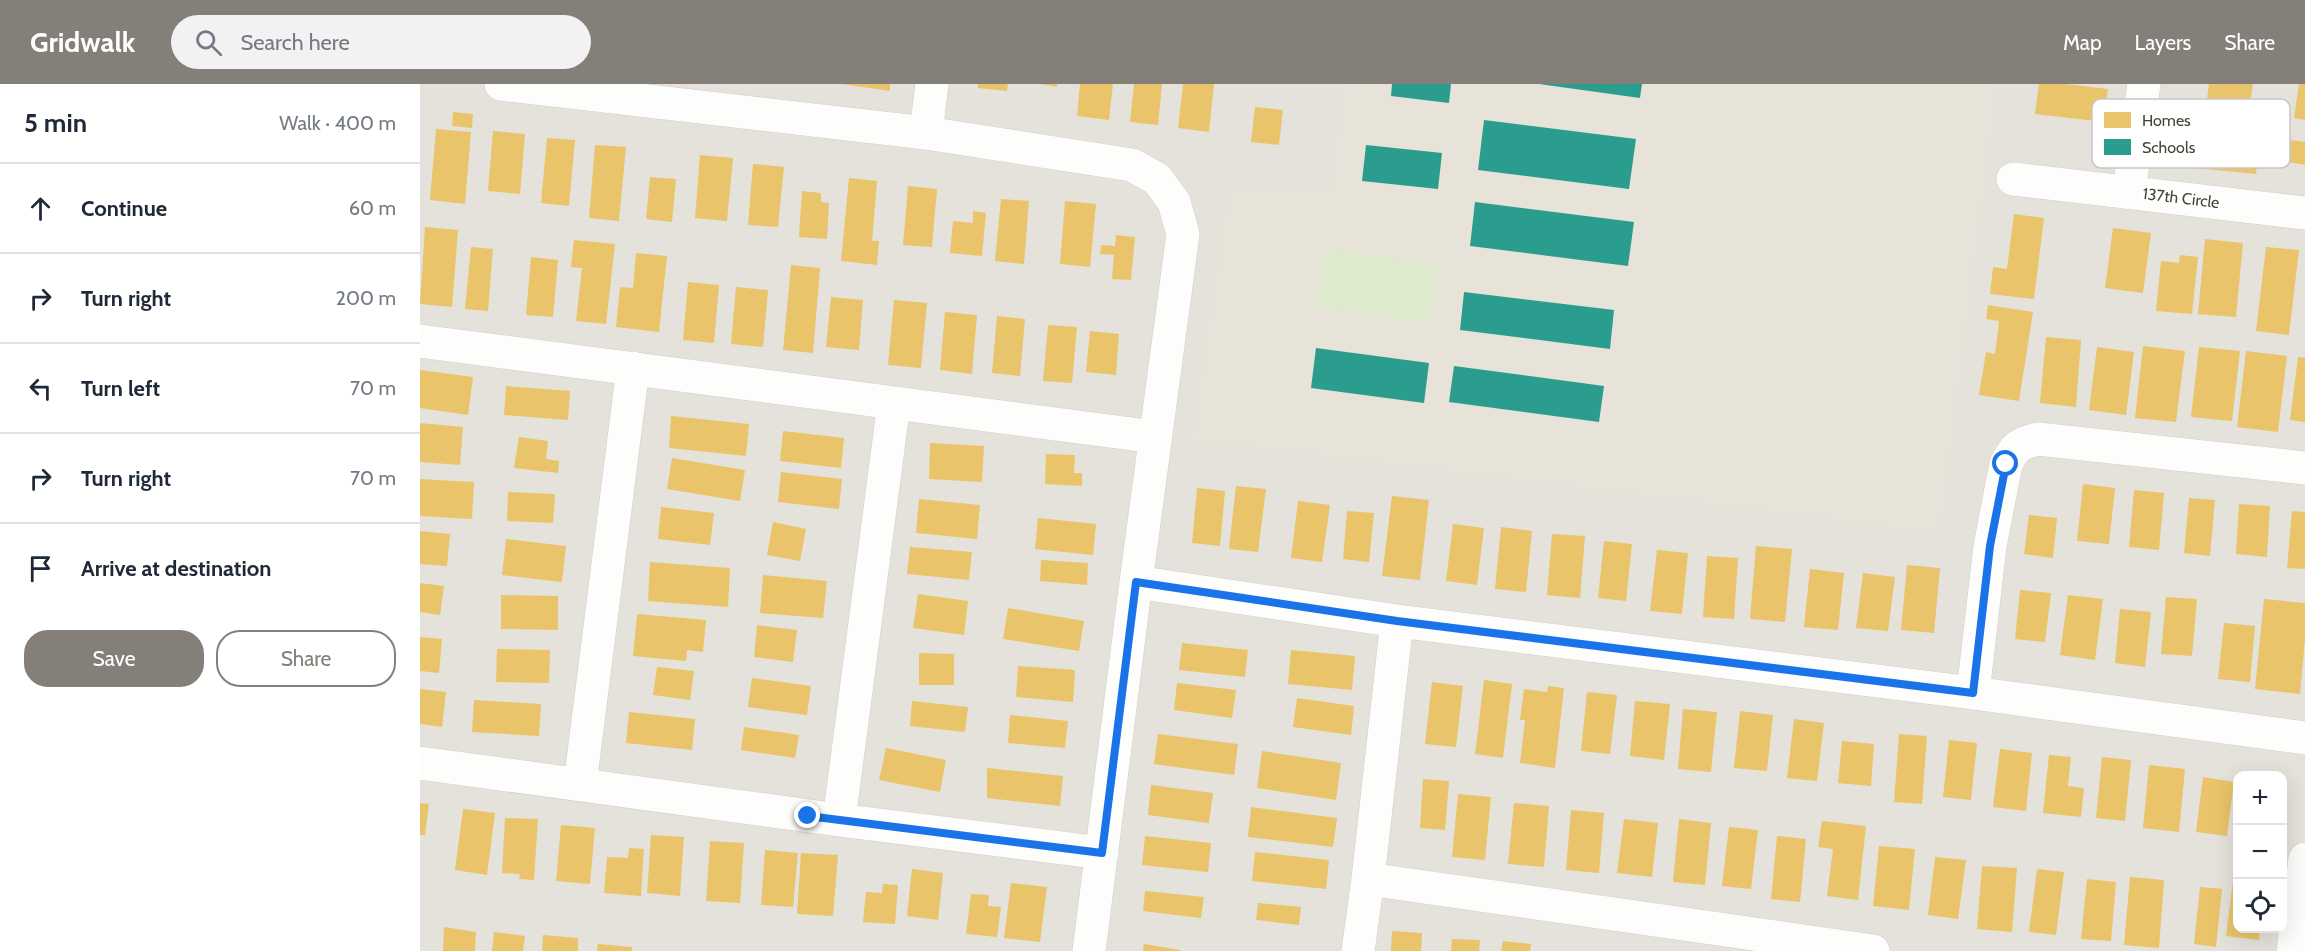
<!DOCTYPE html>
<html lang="en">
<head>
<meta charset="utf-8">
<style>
	body { margin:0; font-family:Cabin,sans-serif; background:#f2f2f3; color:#1f2937 }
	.controls { position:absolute; right:18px; bottom:18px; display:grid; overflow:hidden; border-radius:12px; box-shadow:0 6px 24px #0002 }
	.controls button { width:54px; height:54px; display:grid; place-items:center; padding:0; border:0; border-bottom:2px solid #e0e1e3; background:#fff; color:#1f2937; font:30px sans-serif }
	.stop { position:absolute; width:18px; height:18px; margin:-14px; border:4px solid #1a73e8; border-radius:50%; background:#fff }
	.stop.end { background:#1a73e8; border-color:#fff; box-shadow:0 2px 6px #0008 }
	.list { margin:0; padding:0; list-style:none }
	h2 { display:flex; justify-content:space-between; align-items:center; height:78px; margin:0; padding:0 24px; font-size:26px }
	h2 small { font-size:20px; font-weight:400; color:#747a83 }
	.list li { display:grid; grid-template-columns:39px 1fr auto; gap:18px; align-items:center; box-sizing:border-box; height:90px; padding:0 24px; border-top:2px solid #e0e1e3 }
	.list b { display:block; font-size:22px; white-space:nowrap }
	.list em { font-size:20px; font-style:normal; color:#747a83 }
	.actions { display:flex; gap:12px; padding:18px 24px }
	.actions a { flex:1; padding:14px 0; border:2px solid #847f78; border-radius:24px; text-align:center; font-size:21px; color:#847f78 }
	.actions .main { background:#847f78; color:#fff }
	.icon { flex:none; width:33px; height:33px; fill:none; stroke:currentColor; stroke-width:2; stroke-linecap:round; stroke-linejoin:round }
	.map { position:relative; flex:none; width:1885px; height:867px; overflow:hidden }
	header { display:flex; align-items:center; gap:36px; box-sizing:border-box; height:84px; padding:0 30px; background:#847f78; color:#fff }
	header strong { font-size:28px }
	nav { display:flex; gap:33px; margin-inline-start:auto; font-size:21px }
	.search { width:420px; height:54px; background:#f2f2f3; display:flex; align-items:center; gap:15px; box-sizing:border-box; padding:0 21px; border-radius:33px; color:#747a83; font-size:22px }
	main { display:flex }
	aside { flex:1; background:#fff }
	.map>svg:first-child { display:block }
	.residential { fill:#e5e2db; fill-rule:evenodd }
	.education { fill:#e8e3d8 }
	.green { fill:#deeace }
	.homes { fill:#e9c46a }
	.schools { fill:#2a9d8f }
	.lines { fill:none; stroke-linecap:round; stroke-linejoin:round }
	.minor-casing { stroke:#d0ceca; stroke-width:34 }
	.minor { stroke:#fdfdfc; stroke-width:33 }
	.route { stroke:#1a73e8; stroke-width:8 }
	.labels { text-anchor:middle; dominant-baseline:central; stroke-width:6; stroke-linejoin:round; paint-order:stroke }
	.street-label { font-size:16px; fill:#484239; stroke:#fff }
	.key { fill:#fff; stroke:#c8c6c4; stroke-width:1.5 }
	.key-label { font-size:16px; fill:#484239 }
</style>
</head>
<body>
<header>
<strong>Gridwalk</strong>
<div class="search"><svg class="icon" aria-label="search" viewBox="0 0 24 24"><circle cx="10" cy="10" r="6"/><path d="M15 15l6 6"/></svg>Search here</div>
<nav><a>Map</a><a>Layers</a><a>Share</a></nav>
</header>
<main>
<aside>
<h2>5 min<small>Walk · 400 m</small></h2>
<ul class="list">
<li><svg class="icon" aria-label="ahead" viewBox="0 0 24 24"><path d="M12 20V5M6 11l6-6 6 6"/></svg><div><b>Continue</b></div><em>60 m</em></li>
<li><svg class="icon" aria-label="right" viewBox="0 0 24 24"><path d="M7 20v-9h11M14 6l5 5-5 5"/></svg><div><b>Turn right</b></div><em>200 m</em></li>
<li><svg class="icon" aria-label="left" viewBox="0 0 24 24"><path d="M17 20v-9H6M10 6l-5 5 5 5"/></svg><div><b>Turn left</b></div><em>70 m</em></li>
<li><svg class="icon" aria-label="right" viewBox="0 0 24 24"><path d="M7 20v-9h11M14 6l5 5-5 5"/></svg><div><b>Turn right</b></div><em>70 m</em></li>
<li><svg class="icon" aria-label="arrive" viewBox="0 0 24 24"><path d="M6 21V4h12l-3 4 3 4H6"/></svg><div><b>Arrive at destination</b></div></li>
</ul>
<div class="actions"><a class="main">Save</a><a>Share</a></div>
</aside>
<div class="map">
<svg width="1885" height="867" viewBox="0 0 1885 867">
	<rect width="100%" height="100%" fill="#f2f0ec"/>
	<path class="residential" d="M0 0H927L911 102 1519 450 1576 0H1885V867H0ZM1818 692H1862V844H1818Z"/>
	<path class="education" d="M927 0H1576L1519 450 770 356 808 106 911 102Z"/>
	<path class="green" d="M905 164 1019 180 1011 240 896 224Z"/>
	<path class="homes" d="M421 0H470V7Z
		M558 0H588L587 7 558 4Z
		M621 0H637V3Z
		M660 0H693L689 36 657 32Z
		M714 0H742L738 41 710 38Z
		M763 0H794L789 48 758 44Z
		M1619 0H1646L1688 5 1684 38 1615 30Z
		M1789 0H1833L1830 20 1787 15Z
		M1879 0H1885V36L1874 34Z
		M835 23 863 26 859 61 831 58Z
		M33 28 53 30 52 44 32 42Z
		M1770 38 1841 46 1836 90 1765 83Z
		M16 45 51 48 45 120 10 116Z
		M73 47 105 50 100 110 68 107Z
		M127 54 155 56 149 122 121 119Z
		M1871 56 1885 58V81L1868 78Z
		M175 61 206 63 199 137 169 134Z
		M280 71 313 74 307 137 275 134Z
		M333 80 364 83 358 143 328 141Z
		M230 93 256 95 252 138 226 135Z
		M429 94 457 97 452 157H459L457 181 421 177Z
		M488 102 517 105 512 163 483 161Z
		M382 107 401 109V118L409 119 407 155 379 153Z
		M581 115 609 117 604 180 575 177Z
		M645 117 676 120 670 183 640 180Z
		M553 127 566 129 562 172 530 169 533 137 553 139Z
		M1594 130 1624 134 1614 215 1570 210 1573 183 1587 185Z
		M5 143 38 146 32 223 0 220Z
		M1693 144 1731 149 1723 209 1685 204Z
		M696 151 715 153 711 196 692 195 694 171 680 170 681 161 695 162Z
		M1785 155 1823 159 1816 233 1778 230Z
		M154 156 195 160 186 240 156 237 162 184 151 183Z
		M51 163 73 165 68 227 45 225Z
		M1846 163 1879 166 1869 251 1836 247Z
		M216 169 247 172 239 248 196 243 200 203 213 204Z
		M1760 171 1778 173 1772 230 1736 227 1741 177 1759 179Z
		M111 173 138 176 133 233 106 231Z
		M371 181 400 184 393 269 363 266Z
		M268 198 299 201 294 259 263 256Z
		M316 203 348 206 343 263 311 260Z
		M411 213 443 216 439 266 406 263Z
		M474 216 507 219 501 284 468 281Z
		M1568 221 1613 228 1599 317 1559 311 1566 268 1575 270 1579 237 1566 235Z
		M525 228 557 231 552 290 520 286Z
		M577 232 605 235 600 292 572 289Z
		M628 241 657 243 652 299 623 297Z
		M670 247 699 250 696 291 666 288Z
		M1626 253 1661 256 1656 323 1620 319Z
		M1723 262 1765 267 1756 338 1715 334Z
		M1677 263 1714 268 1706 331 1669 326Z
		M1779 263 1820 267 1812 337 1771 333Z
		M1826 267 1867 272 1858 348 1817 343Z
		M1878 273 1885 274V338L1870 336Z
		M0 286 53 293 48 331 0 324Z
		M86 302 150 307 148 336 84 331Z
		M251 332 329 340 326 372 249 364Z
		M0 339 43 343 40 381 0 378Z
		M363 347 424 354 421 384 360 377Z
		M99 353 128 357 126 375 139 377 138 389 94 384Z
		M510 359 564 362 562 398 509 395Z
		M626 370 655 371 654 389H662V402L625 400Z
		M252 374 325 386 320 417 247 405Z
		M361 388 422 395 419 425 358 418Z
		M0 395 54 398 52 435 0 432Z
		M1663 400 1695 404 1689 460 1657 457Z
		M816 402 846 405 838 468 809 465Z
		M777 404 805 407 800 462 772 459Z
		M1714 406 1744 409 1739 466 1709 463Z
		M88 408 135 410 133 439 87 437Z
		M972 412 1009 416 1000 496 962 492Z
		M1769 414 1795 416 1790 472 1764 469Z
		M499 415 560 421 557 455 496 449Z
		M878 417 910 421 902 478 871 474Z
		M1819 420 1850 422 1847 473 1816 470Z
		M241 423 294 429 290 461 238 455Z
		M927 427 954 429 949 478 923 475Z
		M1872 427 1885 428V485L1867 484Z
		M1609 431 1637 434 1633 474 1604 470Z
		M618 434 676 440 673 471 615 465Z
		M353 438 386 445 380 477 347 471Z
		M1033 440 1064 444 1057 501 1026 497Z
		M1081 443 1112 447 1106 508 1075 505Z
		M0 447 30 450 27 482 0 480Z
		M1132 450 1165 452 1160 514 1127 511Z
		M86 455 146 462 142 498 82 491Z
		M1184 457 1212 460 1206 517 1178 514Z
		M1336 462 1372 465 1365 538 1330 535Z
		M490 463 552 468 549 496 487 490Z
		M1237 466 1268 469 1262 530 1230 527Z
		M1287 472 1318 474 1314 535 1283 533Z
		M621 476 668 479 667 501 620 497Z
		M230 478 310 484 308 523 228 517Z
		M1487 481 1520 484 1514 549 1481 546Z
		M1390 485 1424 489 1418 546 1384 543Z
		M1443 489 1475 493 1468 547 1436 544Z
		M343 491 407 497 403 534 340 529Z
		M0 499 24 502 20 531 0 528Z
		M1600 506 1631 509 1625 558 1595 555Z
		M498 510 548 517 544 551 493 544Z
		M81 511 138 512V546L81 545Z
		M1648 511 1683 515 1675 576 1640 571Z
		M1746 513 1777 515 1772 572 1741 570Z
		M1844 515 1885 519V555L1880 610 1835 605Z
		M588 524 664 537 659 567 583 555Z
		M1700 525 1731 528 1725 583 1695 579Z
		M217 530 286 536 283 568 267 566 266 577 213 572Z
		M1804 539 1835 542 1830 598 1798 595Z
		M337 541 377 546 373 578 334 573Z
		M0 553 22 555 19 589 0 587Z
		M762 559 828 566 825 593 759 586Z
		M77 565 130 566 129 599 76 598Z
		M871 566 935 572 932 606 868 600Z
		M499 569 534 570V601H499Z
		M598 582 655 586 653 618 596 613Z
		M237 583 274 587 270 616 233 611Z
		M332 594 391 602 387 631 328 623Z
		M1064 596 1092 600 1083 674 1055 670Z
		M1012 598 1043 602 1036 663 1005 660Z
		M757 599 816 606 812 634 754 626Z
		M1128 602 1144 604 1135 684 1100 679 1105 636H1100L1104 605 1127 608Z
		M0 605 26 608 22 643 0 640Z
		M1167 608 1197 611 1190 670 1161 667Z
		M877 614 934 622 931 651 873 643Z
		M54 616 121 620 119 652 52 648Z
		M492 617 548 623 545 648 490 642Z
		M1215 617 1250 620 1244 676 1210 672Z
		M1263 625 1297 628 1291 688 1258 685Z
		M1320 627 1353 631 1347 687 1314 684Z
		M209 628 275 635 272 666 206 659Z
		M590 631 648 637 645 664 588 659Z
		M1374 635 1404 639 1397 697 1367 694Z
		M324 643 379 651 375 674 321 666Z
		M738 650 818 660 814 691 734 680Z
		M1479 650 1507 652 1502 720 1474 718Z
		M1529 656 1557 659 1551 716 1523 713Z
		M1422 657 1454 660 1451 702 1418 699Z
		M466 664 526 676 520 708 459 696Z
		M1580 665 1612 669 1606 727 1573 723Z
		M842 667 921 679 916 716 837 704Z
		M1629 671 1651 673 1648 702 1664 704 1661 733 1623 729Z
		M1682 673 1711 676 1705 737 1676 734Z
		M1729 681 1765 685 1759 748 1723 744Z
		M567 684 643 692 640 722 567 714Z
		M1783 693 1814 698 1807 752 1776 748Z
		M1003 695 1029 697 1025 746 1000 744Z
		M731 701 793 709 789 739 728 731Z
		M1038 710 1071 713 1065 776 1032 773Z
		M0 719 9 720 5 751H0Z
		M1094 719 1129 722 1124 783 1088 780Z
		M831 723 917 734 913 763 828 753Z
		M43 725 75 729 67 791 35 786Z
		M1151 726 1184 729 1179 789 1146 786Z
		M85 734 118 735 114 796 99 795 100 790 82 789Z
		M1204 735 1238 739 1232 793 1197 789Z
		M1259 735 1291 739 1285 801 1253 798Z
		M1402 737 1446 742 1438 816 1407 812 1413 765 1398 763Z
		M141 741 175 744 170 800 136 797Z
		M1309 743 1338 746 1331 805 1302 802Z
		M231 751 264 753 260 812 227 809Z
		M725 752 791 759 788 788 722 781Z
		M1357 752 1386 755 1380 818 1351 815Z
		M290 757 324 759 320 819 286 817Z
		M1459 762 1495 765 1489 826 1453 822Z
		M209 764 224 765 221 812 184 809 187 773 208 774Z
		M345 766 378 769 373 823 341 821Z
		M835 768 909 776 906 805 832 797Z
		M381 769 418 771 413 832 377 830Z
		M1515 773 1546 776 1538 835 1508 831Z
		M1562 782 1597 784 1592 848 1557 845Z
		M492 785 523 789 518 836 487 832Z
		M1617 785 1644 788 1636 851 1609 848Z
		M1814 789 1818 790V844H1840L1839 856 1806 852Z
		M1710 793 1744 796 1739 864 1704 861Z
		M1667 795 1696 798 1691 857 1661 855Z
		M591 799 627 803 620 858 584 854Z
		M463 800 478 801 475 840 443 838 446 808 462 809Z
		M1780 803 1802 805 1796 863 1774 860Z
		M725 807 784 813 781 834 723 827Z
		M551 810 569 811 568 822 581 823 577 853 546 850Z
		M838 819 881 823 879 841 836 836Z
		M24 843 56 848 55 867H23Z
		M972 847 1002 849 1001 867H971Z
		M74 848 105 852 103 867H72Z
		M123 851 158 854V867H122Z
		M1032 855 1060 856 1059 867H1031Z
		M1083 857 1111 860 1110 867H1081Z
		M178 860 212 863V867H177Z
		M724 860 760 866V867H723Z"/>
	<path class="schools" d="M972 0H1031L1029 19 971 12Z
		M1119 0H1222L1220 14Z
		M1064 36 1216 55 1209 105 1058 86Z
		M946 61 1022 69 1018 105 942 97Z
		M1055 118 1214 138 1208 182 1050 162Z
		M1044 208 1194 226 1190 265 1040 246Z
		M896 264 1009 279 1004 319 891 304Z
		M1034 282 1184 302 1179 338 1029 318Z"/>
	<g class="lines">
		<defs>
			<path id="minor" d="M81 0 506 49 712 81 737 95 754 118 763 150 716 498
				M506 49 512 0
				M1593 95 1885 129
				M1709 108 1724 0
				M0 257 735 353
				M1553 609 1570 462 1586 380C1595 363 1599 359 1618 355L1885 384
				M0 679 419 736 474 319
				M160 700 213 284
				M419 736 682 769
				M948 795 977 537 1553 609 1885 654
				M669 867 716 498 977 537
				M938 867 948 795 1453 867
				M1873 867 1885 775"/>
		</defs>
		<use href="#minor" class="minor-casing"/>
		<use href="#minor" class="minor"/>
	</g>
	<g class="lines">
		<path class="route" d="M388 732 682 769 716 498 977 537 1553 609 1570 462 1586 380"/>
	</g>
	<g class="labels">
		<g class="street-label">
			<text transform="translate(1761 114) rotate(7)">137th Circle</text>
		</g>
	</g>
	<rect x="1672" y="15" width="198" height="69" rx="9" class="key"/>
	<rect x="1684" y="28" width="27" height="16" fill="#e9c46a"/>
	<rect x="1684" y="55" width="27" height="16" fill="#2a9d8f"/>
	<g class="key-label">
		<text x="1722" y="42">Homes</text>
		<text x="1722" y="69">Schools</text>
	</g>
</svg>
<div class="controls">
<button>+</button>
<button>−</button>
<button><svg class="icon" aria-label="locate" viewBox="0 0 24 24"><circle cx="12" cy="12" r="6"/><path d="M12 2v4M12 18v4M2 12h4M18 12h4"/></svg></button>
</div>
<div class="stop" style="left:1586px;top:380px"></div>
<div class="stop end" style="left:388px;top:732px"></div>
</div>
</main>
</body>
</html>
